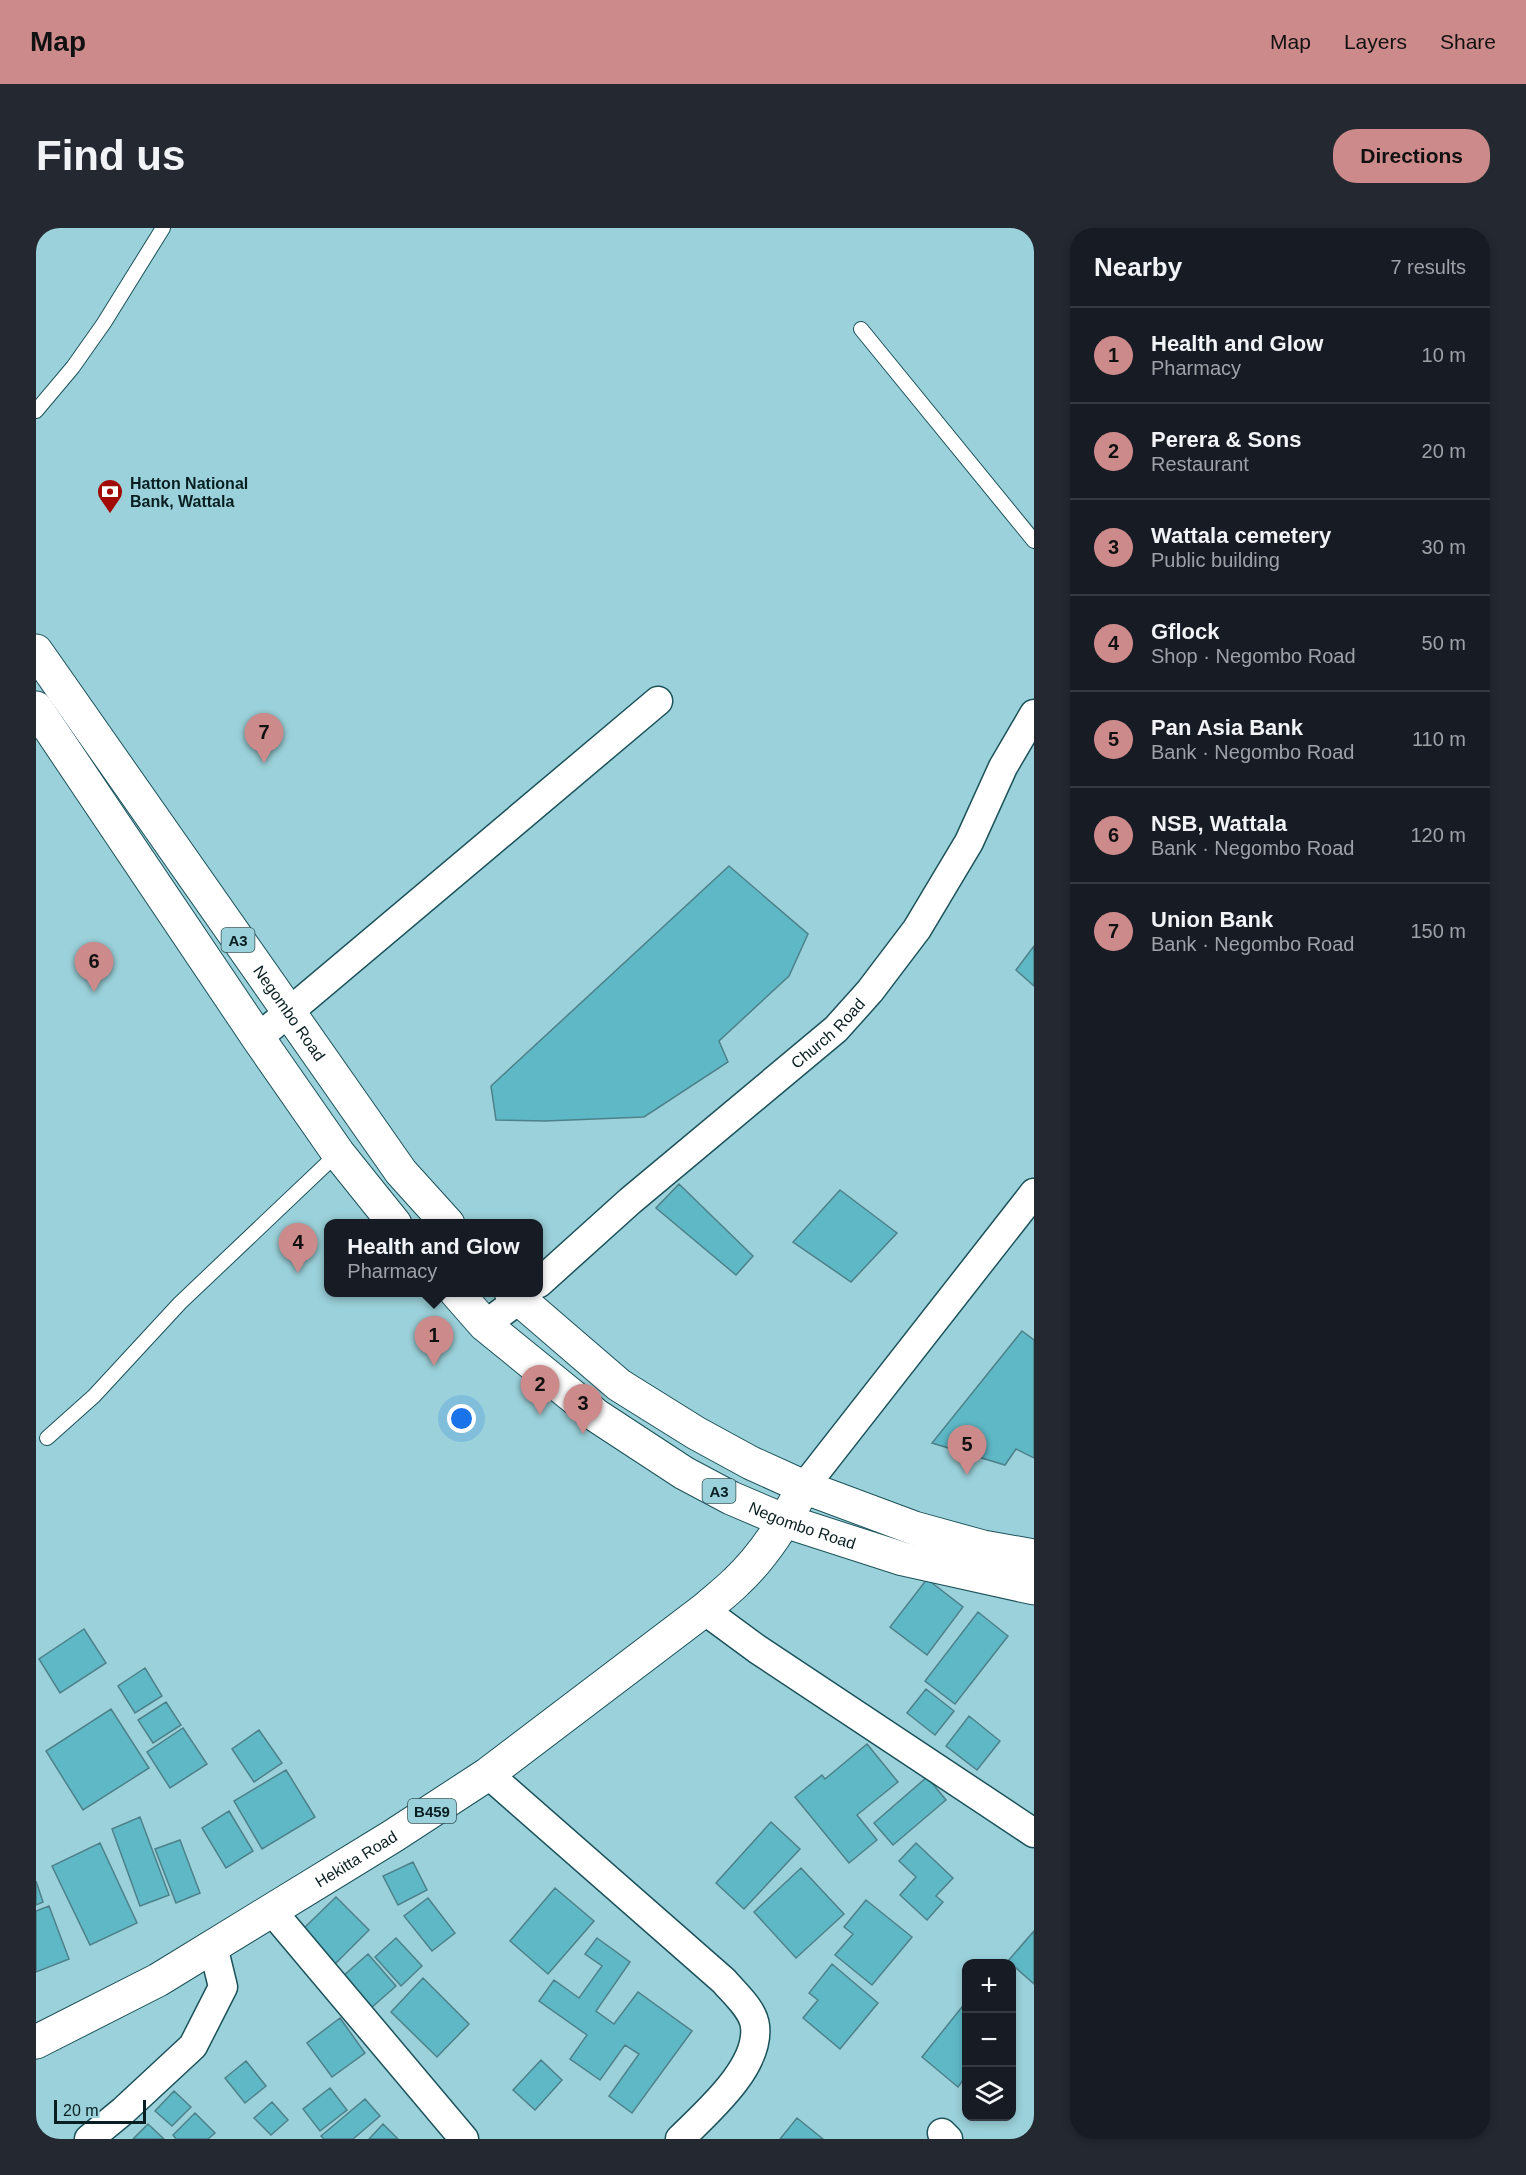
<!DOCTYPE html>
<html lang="en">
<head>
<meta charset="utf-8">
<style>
	body { margin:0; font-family:Helvetica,sans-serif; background:#242831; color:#f1f3f6 }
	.controls { position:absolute; right:18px; bottom:18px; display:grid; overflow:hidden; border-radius:12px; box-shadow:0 3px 9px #0003 }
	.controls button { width:54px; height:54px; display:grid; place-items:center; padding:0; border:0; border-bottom:2px solid #363941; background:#171b24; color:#f1f3f6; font:30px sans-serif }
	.scale { position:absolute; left:18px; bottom:15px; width:92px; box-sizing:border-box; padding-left:6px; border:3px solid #081e21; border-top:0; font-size:16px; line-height:21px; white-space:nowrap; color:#081e21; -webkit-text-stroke:4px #9bd1da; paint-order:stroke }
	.you { position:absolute; left:426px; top:1191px; width:21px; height:21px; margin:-15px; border:4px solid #fff; border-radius:50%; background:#1a73e8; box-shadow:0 0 0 9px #1a73e833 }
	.badge { display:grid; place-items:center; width:39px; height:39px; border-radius:50%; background:#cd8a8a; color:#111; font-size:20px; font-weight:700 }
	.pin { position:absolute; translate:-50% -50px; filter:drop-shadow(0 2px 3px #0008) }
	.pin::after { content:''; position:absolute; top:32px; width:21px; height:18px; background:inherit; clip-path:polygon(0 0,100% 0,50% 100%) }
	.popup { position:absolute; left:288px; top:991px; width:219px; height:78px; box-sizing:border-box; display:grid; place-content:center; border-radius:12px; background:#171b24; filter:drop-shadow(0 2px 4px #0005); font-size:20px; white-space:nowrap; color:#9ea1a6 }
	.popup b { font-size:22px; color:#f1f3f6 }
	.popup::after { content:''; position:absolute; left:50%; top:100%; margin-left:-12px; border:12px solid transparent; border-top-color:#171b24 }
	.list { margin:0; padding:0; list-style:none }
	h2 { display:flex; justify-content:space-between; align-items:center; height:78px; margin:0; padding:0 24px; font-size:26px }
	h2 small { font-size:20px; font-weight:400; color:#9ea1a6 }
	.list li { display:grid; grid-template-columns:39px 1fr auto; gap:18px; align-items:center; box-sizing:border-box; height:96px; padding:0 24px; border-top:2px solid #363941 }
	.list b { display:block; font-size:22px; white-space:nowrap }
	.list p { margin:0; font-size:20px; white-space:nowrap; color:#9ea1a6 }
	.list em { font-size:20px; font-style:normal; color:#9ea1a6 }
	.icon { flex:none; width:33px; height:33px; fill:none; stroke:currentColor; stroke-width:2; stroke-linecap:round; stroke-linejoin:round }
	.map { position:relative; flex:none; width:998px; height:1911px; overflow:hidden; border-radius:24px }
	header { display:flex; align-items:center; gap:36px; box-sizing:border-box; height:84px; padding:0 30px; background:#cd8a8a; color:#111 }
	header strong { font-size:28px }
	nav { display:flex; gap:33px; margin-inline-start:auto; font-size:21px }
	.intro { display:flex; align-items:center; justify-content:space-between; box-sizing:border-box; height:144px; padding:0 36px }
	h1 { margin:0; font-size:42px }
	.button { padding:15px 27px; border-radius:24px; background:#cd8a8a; color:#111; font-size:21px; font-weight:700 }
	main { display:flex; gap:36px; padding:0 36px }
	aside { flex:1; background:#171b24; border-radius:24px; box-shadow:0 3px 9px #0003 }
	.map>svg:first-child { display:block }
	.building { fill:#5eb8c6; stroke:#4e818a; stroke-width:1.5 }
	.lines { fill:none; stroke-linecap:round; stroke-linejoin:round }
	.service-casing { stroke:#1c525a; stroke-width:16 }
	.minor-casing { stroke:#1c525a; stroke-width:31 }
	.primary-casing { stroke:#1c525a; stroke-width:35 }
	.trunk-casing { stroke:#1c525a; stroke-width:35 }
	.service { stroke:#fff; stroke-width:14 }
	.minor { stroke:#fff; stroke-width:28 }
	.primary { stroke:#fff; stroke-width:33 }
	.trunk { stroke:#fff; stroke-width:33 }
	.labels { text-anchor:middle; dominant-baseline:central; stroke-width:4.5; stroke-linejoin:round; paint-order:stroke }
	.shield { fill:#9bd1da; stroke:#345458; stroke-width:1.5 }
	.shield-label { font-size:15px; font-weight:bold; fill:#081e21 }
	.poi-label { font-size:16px; font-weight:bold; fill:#081e21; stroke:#9bd1da; text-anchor:start }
	.street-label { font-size:16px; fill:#081e21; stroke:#9bd1da }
</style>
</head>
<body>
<header>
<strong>Map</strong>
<nav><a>Map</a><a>Layers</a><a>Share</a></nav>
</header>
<div class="intro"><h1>Find us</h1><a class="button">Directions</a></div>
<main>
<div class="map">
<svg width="998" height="1911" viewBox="0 0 998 1911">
	<rect width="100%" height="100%" fill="#9bd1da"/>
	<path class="building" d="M693 638 772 706 753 748 683 813 692 834 608 889 509 893 460 892 455 858Z
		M998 718V758L980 742Z
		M643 956 717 1028 700 1047 620 980Z
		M804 962 861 1005 815 1054 757 1014Z
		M986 1103 998 1112V1230L980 1221 969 1237 896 1215Z
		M891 1351 927 1379 891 1427 854 1399Z
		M942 1384 972 1408 919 1476 889 1453Z
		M48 1401 70 1435 24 1465 3 1431Z
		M109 1440 126 1468 99 1485 82 1458Z
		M890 1461 918 1483 899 1507 871 1485Z
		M130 1474 145 1497 117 1515 102 1492Z
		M75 1481 113 1540 47 1582 10 1523Z
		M933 1488 964 1513 941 1542 910 1518Z
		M147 1500 171 1536 134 1560 111 1524Z
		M223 1502 246 1535 218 1554 196 1521Z
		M831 1516 862 1554 821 1587 841 1612 813 1635 759 1569 786 1547 789 1551Z
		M250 1542 279 1589 226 1621 198 1573Z
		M891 1549 910 1572 857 1617 838 1595Z
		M193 1583 217 1623 190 1640 166 1600Z
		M104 1589 133 1667 104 1678 76 1601Z
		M735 1594 764 1621 708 1681 680 1655Z
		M144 1612 164 1665 140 1675 119 1621Z
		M64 1615 101 1695 54 1717 16 1638Z
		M880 1615 917 1650 900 1668 907 1674 891 1692 864 1667 880 1649 863 1633Z
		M377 1634 391 1662 362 1677 347 1648Z
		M765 1640 808 1686 760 1730 718 1684Z
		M0 1653 7 1674 0 1677Z
		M519 1660 558 1693 512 1746 474 1713Z
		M300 1669 333 1702 299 1736 265 1703Z
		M392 1670 419 1705 396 1723 368 1688Z
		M830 1672 876 1709 836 1757 799 1727 817 1706 808 1699Z
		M13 1678 33 1731 0 1744V1683Z
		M998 1703V1756L972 1733Z
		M360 1710 386 1738 365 1758 339 1729Z
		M561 1710 594 1734 560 1783 578 1796 602 1764 656 1803 596 1885 573 1868 603 1826 589 1817 564 1852 534 1831 551 1807 503 1773 518 1752 543 1770 566 1738 549 1726Z
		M332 1726 360 1758 335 1780 306 1749Z
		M796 1736 842 1775 804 1821 767 1790 782 1772 773 1765Z
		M387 1750 433 1796 401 1829 355 1784Z
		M930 1774V1848L922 1859 886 1829Z
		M304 1790 329 1825 296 1849 271 1815Z
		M505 1832 526 1852 499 1882 477 1862Z
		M210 1833 230 1858 209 1875 189 1850Z
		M294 1860 311 1882 284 1903 267 1881Z
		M138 1863 155 1879 136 1898 119 1883Z
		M329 1871 344 1888 317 1911H288L285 1908Z
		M236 1874 252 1892 235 1907 218 1890Z
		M159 1885 179 1905 172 1911H140L137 1907Z
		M761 1890 787 1911H744Z
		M112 1896 128 1911H97Z
		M347 1896 362 1911H333Z"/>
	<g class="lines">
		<defs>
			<path id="service" d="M825 101 998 313
				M0 183 37 139 68 95 127 0
				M11 1210 58 1168 144 1075 302 925"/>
			<g id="minor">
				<path d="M222 810 622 473"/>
				<path id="s1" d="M503 1055 594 973 800 801 834 763 881 701 933 614 967 539 998 486"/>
				<path d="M449 1097 493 1064"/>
				<path d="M768 1259 998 965"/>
				<path d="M668 1382 721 1421 998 1605"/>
				<path d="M452 1546 688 1753C698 1765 717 1781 719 1798 724 1839 671 1884 644 1911"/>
				<path d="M236 1683 428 1911"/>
				<path d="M906 1905 912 1911"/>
				<path d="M53 1911 87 1883 157 1818 187 1759 177 1718"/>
			</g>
			<g id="primary">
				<path id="s2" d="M0 1814 122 1752 357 1608 452 1546 668 1382C679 1372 690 1364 700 1354 729 1327 749 1293 768 1259"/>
			</g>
			<g id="trunk">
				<path id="s3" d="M0 423 365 944 412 996"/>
				<path d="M0 480 222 810 302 925 359 996"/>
				<path id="s4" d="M420 1064 449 1097 561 1188 648 1245 695 1270 749 1293 867 1331 998 1360"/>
				<path d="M475 1064 583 1157 660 1205 715 1235 768 1259 878 1300 947 1319 998 1328"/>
			</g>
		</defs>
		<use href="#service" class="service-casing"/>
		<use href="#minor" class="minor-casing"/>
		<use href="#primary" class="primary-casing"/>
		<use href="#trunk" class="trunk-casing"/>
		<use href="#service" class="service"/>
		<use href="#minor" class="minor"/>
		<use href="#primary" class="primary"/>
		<use href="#trunk" class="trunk"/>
	</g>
	<defs>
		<symbol id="bank-pin" viewBox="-11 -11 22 30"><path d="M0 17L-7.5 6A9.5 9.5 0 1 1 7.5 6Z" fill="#a20a06" stroke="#9bd1da"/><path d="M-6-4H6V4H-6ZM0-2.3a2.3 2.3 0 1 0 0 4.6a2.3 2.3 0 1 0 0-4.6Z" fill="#fff"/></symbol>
	</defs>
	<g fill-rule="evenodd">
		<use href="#bank-pin" x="59" y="249" width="30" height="40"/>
	</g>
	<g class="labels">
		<g class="shield">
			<rect x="185.5" y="700" width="33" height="24" rx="4.5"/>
			<rect x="666.5" y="1251" width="33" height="24" rx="4.5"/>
			<rect x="372" y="1571" width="48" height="24" rx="4.5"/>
		</g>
		<g class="shield-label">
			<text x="202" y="712">A3</text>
			<text x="683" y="1263">A3</text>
			<text x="396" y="1583">B459</text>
		</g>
		<g class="poi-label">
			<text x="94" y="255">Hatton National<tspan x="94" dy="18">Bank, Wattala</tspan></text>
		</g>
		<g class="street-label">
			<text stroke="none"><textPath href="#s3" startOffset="442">Negombo Road</textPath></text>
			<text stroke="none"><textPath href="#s1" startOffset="382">Church Road</textPath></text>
			<text stroke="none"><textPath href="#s4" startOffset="422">Negombo Road</textPath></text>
			<text stroke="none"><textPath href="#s2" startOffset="369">Hekitta Road</textPath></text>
		</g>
	</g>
</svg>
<div class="controls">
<button>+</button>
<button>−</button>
<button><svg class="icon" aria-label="layers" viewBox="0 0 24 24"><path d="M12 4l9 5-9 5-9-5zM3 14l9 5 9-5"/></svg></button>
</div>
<div class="scale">20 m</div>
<div class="you"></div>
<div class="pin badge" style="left:398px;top:1138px">1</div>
<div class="popup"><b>Health and Glow</b>Pharmacy</div>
<div class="pin badge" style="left:504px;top:1187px">2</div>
<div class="pin badge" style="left:547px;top:1206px">3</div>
<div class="pin badge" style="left:262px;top:1045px">4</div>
<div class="pin badge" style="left:931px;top:1247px">5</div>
<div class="pin badge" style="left:58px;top:764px">6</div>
<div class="pin badge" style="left:228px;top:535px">7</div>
</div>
<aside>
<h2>Nearby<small>7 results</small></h2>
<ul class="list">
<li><span class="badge">1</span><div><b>Health and Glow</b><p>Pharmacy</p></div><em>10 m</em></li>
<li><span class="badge">2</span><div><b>Perera &amp; Sons</b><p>Restaurant</p></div><em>20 m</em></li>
<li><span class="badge">3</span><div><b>Wattala cemetery</b><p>Public building</p></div><em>30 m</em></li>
<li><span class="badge">4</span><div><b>Gflock</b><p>Shop · Negombo Road</p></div><em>50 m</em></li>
<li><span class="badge">5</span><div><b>Pan Asia Bank</b><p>Bank · Negombo Road</p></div><em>110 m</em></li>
<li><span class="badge">6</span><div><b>NSB, Wattala</b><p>Bank · Negombo Road</p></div><em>120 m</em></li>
<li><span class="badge">7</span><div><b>Union Bank</b><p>Bank · Negombo Road</p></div><em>150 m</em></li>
</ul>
</aside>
</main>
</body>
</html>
